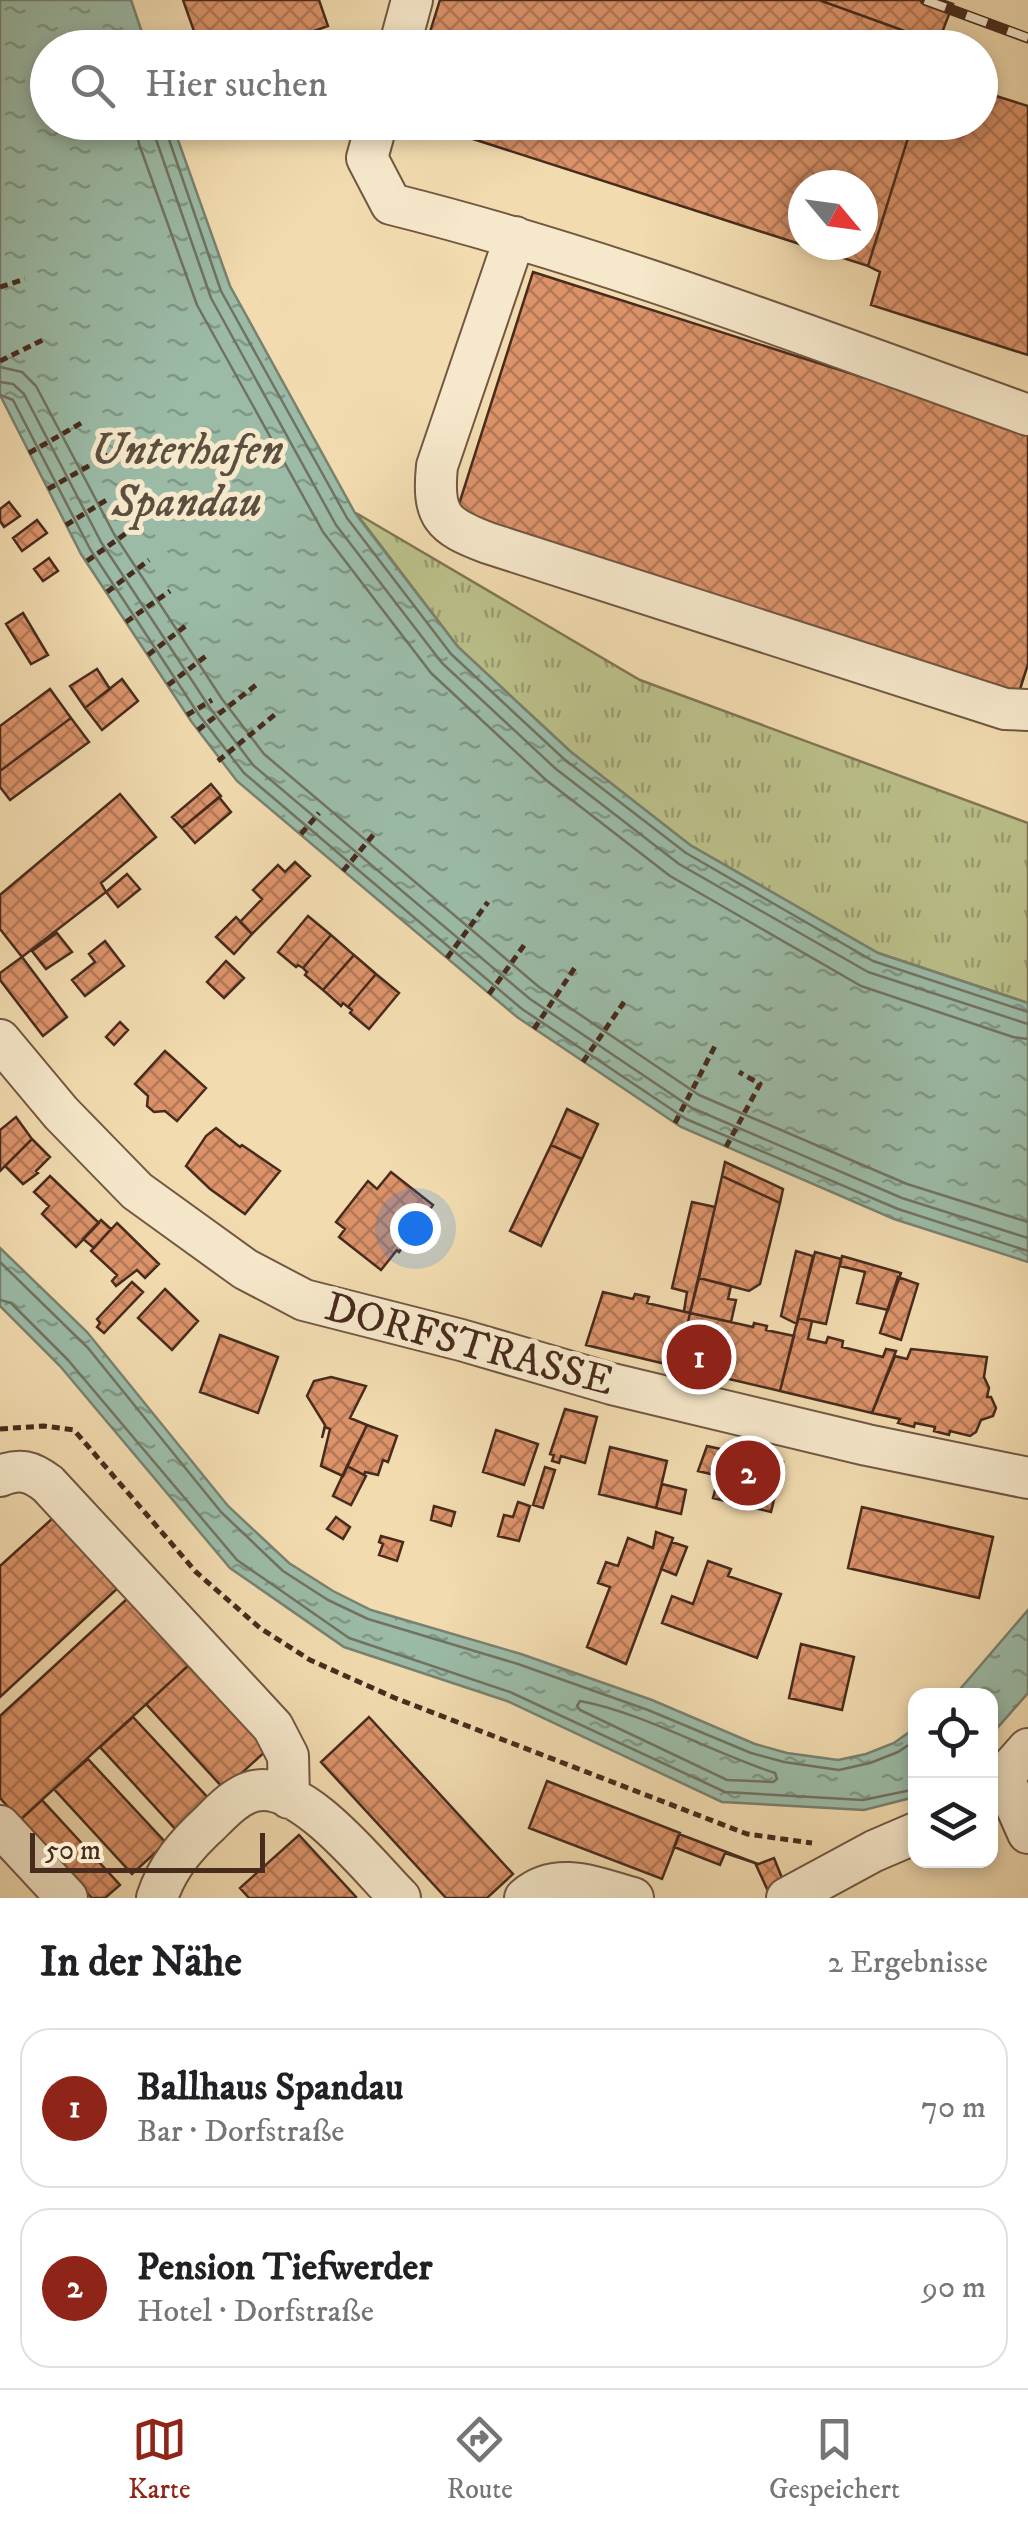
<!DOCTYPE html>
<html lang="de">
<head>
<meta charset="utf-8">
<style>
	body { margin:0; font-family:"IM FELL DW Pica",serif; background:#f6f6f6; color:#202124 }
	.controls { position:absolute; right:30px; bottom:30px; display:grid; overflow:hidden; border-radius:20px; box-shadow:0 5px 15px #0003 }
	.controls button { width:90px; height:90px; display:grid; place-items:center; padding:0; border:0; border-bottom:2px solid #e0e0e0; background:#fff; color:#202124; font:50px sans-serif }
	.compass { position:absolute; left:788px; top:170px; width:90px; height:90px; border-radius:50%; background:#fff; box-shadow:0 5px 15px #0003; rotate:119deg }
	.scale { position:absolute; left:30px; bottom:25px; width:235px; box-sizing:border-box; padding-left:10px; border:5px solid #472b1d; border-top:0; font-size:28px; line-height:35px; white-space:nowrap; color:#472b1d; -webkit-text-stroke:8px #f6e8cb; paint-order:stroke }
	.you { position:absolute; left:415px; top:1228px; width:35px; height:35px; margin:-25px; border:8px solid #fff; border-radius:50%; background:#1a73e8; box-shadow:0 0 0 15px #1a73e833 }
	.badge { display:grid; place-items:center; width:65px; height:65px; border-radius:50%; background:#8f2418; color:#fff; font-size:32px; font-weight:700 }
	.pin { position:absolute; translate:-50% -50%; border:5px solid #fff; box-shadow:0 2px 10px #0006 }
	.list { margin:0; padding:0; list-style:none }
	h2 { display:flex; justify-content:space-between; align-items:center; height:130px; margin:0; padding:0 40px; font-size:42px }
	h2 small { font-size:32px; font-weight:400; color:#757577 }
	.list li { display:grid; grid-template-columns:65px 1fr auto; gap:30px; align-items:center; box-sizing:border-box; height:160px; margin:0 20px 20px; padding:0 20px; border:2px solid #e0e0e0; border-radius:30px }
	.list b { display:block; font-size:38px; white-space:nowrap }
	.list p { margin:0; font-size:32px; white-space:nowrap; color:#757577 }
	.list em { font-size:32px; font-style:normal; color:#757577 }
	.icon { flex:none; width:55px; height:55px; fill:none; stroke:currentColor; stroke-width:2; stroke-linecap:round; stroke-linejoin:round }
	.map { position:relative; flex:none; width:1028px; height:1898px; overflow:hidden }
	.search { position:absolute; background:#fff; box-shadow:0 5px 15px #0003; left:30px; right:30px; top:30px; height:110px; display:flex; align-items:center; gap:25px; box-sizing:border-box; padding:0 35px; border-radius:55px; color:#757577; font-size:38px }
	.sheet { height:490px; background:#fff }
	nav { display:flex; justify-content:space-around; align-items:center; box-sizing:border-box; height:140px; border-top:2px solid #e0e0e0; background:#fff; font-size:28px; color:#757577 }
	nav a { display:grid; justify-items:center; gap:5px }
	nav .on { color:#8f2418 }
	.map>svg:first-child { display:block }
	.grass { fill:url(#grass-tufts); stroke:#817654; stroke-width:2.5 }
	.water { fill:url(#water-ripples); stroke:#798170; stroke-width:2.5 }
	.lines { fill:none; stroke-linecap:round; stroke-linejoin:round }
	.shore { stroke:#717362; stroke-width:2.5 }
	.building { fill:url(#building-cross-hatch); stroke:#472b1d; stroke-width:2.5; fill-rule:evenodd }
	.minor-casing { stroke:#725742; stroke-width:44 }
	.path { stroke:#472b1d; stroke-width:5; stroke-dasharray:8 5; stroke-linecap:butt }
	.minor { stroke:#f6e8cb; stroke-width:40 }
	.rail-casing { stroke:#472b1d; stroke-width:11 }
	.rail { stroke:#f6e8cb; stroke-width:8; stroke-dasharray:22; stroke-linecap:butt }
	.labels { text-anchor:middle; dominant-baseline:central; stroke-width:10; stroke-linejoin:round; paint-order:stroke }
	.street-label { font-size:42px; fill:#472b1d; stroke:#f6e8cb }
	.water-label { font-size:45px; font-style:italic; fill:#5c4f40; stroke:#f6e8cb }
</style>
</head>
<body>
<div class="map">
<svg width="1028" height="1898" viewBox="0 0 1028 1898">
	<defs>
		<pattern id="grass-tufts" width="24" height="20" patternUnits="userSpaceOnUse" patternTransform="scale(2.5)"><rect width="24" height="20" fill="#bbc08a"/><path d="M3 7l-1-3M5 7V3M7 7l1-3M15 17l-1-3M17 17v-4M19 17l1-3" fill="none" stroke="#9a9c70"/></pattern>
		<pattern id="water-ripples" width="26" height="14" patternUnits="userSpaceOnUse" patternTransform="scale(2.5)"><rect width="26" height="14" fill="#9bbba7"/><path d="M2 4q2-2 4 0t4 0M15 11q2-2 4 0t4 0" fill="none" stroke="#809887"/></pattern>
		<pattern id="building-cross-hatch" width="8" height="8" patternUnits="userSpaceOnUse" patternTransform="scale(2.5)"><rect width="8" height="8" fill="#dc936a"/><path d="M0 0l8 8M0 8l8-8" fill="none" stroke="#b47857"/></pattern>
	</defs>
	<rect width="100%" height="100%" fill="#f1dbaf"/>
	<filter id="stains"><feTurbulence type="fractalNoise" baseFrequency=".002" numOctaves="4"/><feColorMatrix values="0 0 0 0 .2 0 0 0 0 .09 0 0 0 0 .02 0 0 0 .5 -.17"/></filter>
	<radialGradient id="worn" r=".72"><stop offset=".6" stop-color="#630" stop-opacity="0"/><stop offset="1" stop-color="#630" stop-opacity=".3"/></radialGradient>
	<path class="grass" d="M356 513 640 680 1028 823V1003L878 953 690 845 571 752 458 647Z"/>
	<path class="water" d="M0 0H131L147 47 48 48V122L172 123 230 286 355 513 458 647 571 752 690 845 878 953 1028 1003V1262L894 1219 681 1127 517 1017 237 781 191 721 81 554 0 395Z
		M0 1248 87 1332 228 1506 289 1563 333 1591 371 1610 521 1654 652 1700 755 1744 787 1753 838 1760 866 1754 894 1743 915 1728V1797L864 1810 722 1802 507 1701 344 1647 230 1568 60 1366 0 1306Z
		M1028 1610V1693L991 1735 990 1696 955 1695Z"/>
	<g class="lines">
		<path class="shore" d="M135 122 139 144 197 305 323 532 431 673 546 780 670 876 861 986 1013 1037 1028 1039
			M150 122 211 298 336 525 442 663 556 769 679 864 868 972 1028 1024
			M163 122 221 291 347 518 451 654 564 759 686 853 873 961 1028 1012
			M0 367 22 372 36 386 114 534 222 699 264 754 539 987 699 1095 907 1184 1028 1222
			M0 382 13 384 24 394 101 542 210 708 253 765 530 999 692 1108 902 1198 1028 1238
			M0 395 13 400 90 549 199 715 244 773 522 1009 686 1119 898 1209 1028 1251
			M0 1262 88 1348 221 1512 283 1571 328 1600 368 1619 518 1664 648 1710 751 1753 784 1762 839 1770 870 1763 898 1752 916 1740
			M0 1300 11 1303 68 1360 237 1560 349 1638 510 1692 725 1792 863 1800 916 1789
			M580 1701C641 1712 713 1753 775 1773L777 1779 773 1782 727 1780 580 1710 577 1706Z"/>
	</g>
	<path class="building" d="M183 0H319L328 26 267 48H200Z
		M440 0H819L938 43 937 48H425Z
		M819 0H942L953 4 938 43Z
		M980 91 1028 106V355L871 305 880 272 868 266 913 122H980Z
		M420 122H913L868 266ZM803 185H863V245H803Z
		M533 272 1028 430V664L1016 702 453 523Z
		M9 502 20 516 4 527 0 521V509Z
		M37 520 47 533 22 551 13 538Z
		M49 558 58 571 43 581 34 569Z
		M23 613 48 655 31 664 6 624Z
		M97 669 110 689 85 708 70 686Z
		M122 679 138 701 102 730 85 708Z
		M50 689 71 718 0 771V726Z
		M71 718 89 742 10 800 0 787V771Z
		M211 784 221 796 182 828 172 817Z
		M120 794 156 837 101 883 106 892 22 957 0 929V895Z
		M219 797 231 812 195 843 182 828Z
		M295 862 310 876 252 934 240 922 262 899 253 890 278 865 285 872Z
		M127 874 140 889 118 907 106 892Z
		M308 916 331 935 303 968 298 965 296 967 278 952Z
		M236 917 252 934 234 954 216 937Z
		M57 933 72 952 46 969 32 951Z
		M331 935 354 955 323 990 305 975 307 972 303 968Z
		M105 941 124 966 85 996 72 980 95 962 89 954Z
		M354 955 376 974 348 1007 343 1003 341 1006 323 990Z
		M22 957 67 1017 43 1036 0 980V973Z
		M226 961 244 978 224 998 207 982Z
		M376 974 399 993 369 1029 350 1013 352 1010 348 1007Z
		M120 1022 128 1030 114 1045 106 1037Z
		M165 1051 206 1088 177 1121 165 1111 154 1112 147 1106 148 1096 135 1084Z
		M567 1109 598 1124 582 1159 551 1145Z
		M16 1117 32 1139 0 1171V1130Z
		M216 1128 240 1147 242 1145 280 1171 245 1214 210 1189 186 1166 206 1136Z
		M32 1139 50 1157 36 1171 38 1173 23 1184 5 1166Z
		M551 1145 582 1159 541 1246 510 1231Z
		M725 1162 783 1189 780 1203 722 1176Z
		M391 1172 433 1205 399 1252 397 1250 381 1270 339 1237 345 1229 336 1222 368 1181 377 1189Z
		M50 1176 99 1223 76 1247 42 1214 49 1206 34 1192Z
		M722 1176 780 1203 760 1284 749 1291 699 1278Z
		M692 1202 715 1207 690 1313 684 1311 687 1292 672 1288Z
		M101 1220 111 1229 94 1248 83 1239Z
		M117 1223 159 1264 145 1278 137 1270 116 1286 112 1281 117 1275 91 1251Z
		M796 1251 813 1256 797 1324 781 1316Z
		M815 1252 841 1259 826 1324 798 1318Z
		M842 1256 901 1273 888 1310 857 1303 865 1272 840 1266Z
		M898 1277 918 1284 901 1340 880 1333Z
		M699 1278 731 1286 728 1299 736 1300 731 1322 690 1313Z
		M132 1282 143 1292 104 1333 97 1327 100 1323 97 1319Z
		M165 1289 198 1321 172 1350 138 1318Z
		M603 1292 633 1299 635 1294 649 1297 647 1303 690 1313 678 1367 586 1345Z
		M690 1313 753 1327 754 1323 767 1326 766 1330 794 1336 780 1391 678 1367Z
		M798 1318 812 1321 808 1339 826 1343 828 1337 843 1341 842 1347 883 1357 886 1349 896 1351 872 1413 780 1391Z
		M220 1335 278 1357 258 1413 200 1392Z
		M911 1349 987 1357 984 1377 989 1388 987 1397H991L996 1408 993 1416 981 1420 976 1432 970 1436 950 1431 949 1435 934 1431 935 1427 915 1423 914 1427 898 1423 900 1419 872 1413 895 1356 907 1359Z
		M331 1377 366 1386 350 1418 367 1425 343 1476 321 1466 330 1429 325 1427 322 1438 325 1425 307 1396 314 1381Z
		M565 1409 597 1417 585 1463 561 1456 559 1463 552 1461 554 1455 550 1454Z
		M367 1425 397 1436 388 1462 383 1460 378 1475 365 1472 364 1475 347 1466Z
		M496 1430 538 1444 524 1485 483 1472Z
		M707 1446 725 1450 719 1476 698 1471Z
		M610 1447 667 1461 656 1508 599 1494Z
		M726 1448 783 1462 771 1512 713 1498Z
		M347 1466 366 1476 351 1505 333 1496Z
		M545 1467 555 1470 543 1508 533 1505Z
		M662 1484 686 1490 681 1514 656 1508Z
		M518 1502 530 1506 519 1541 498 1536 504 1515 513 1517Z
		M434 1506 455 1512 451 1526 431 1520Z
		M862 1507 993 1537 979 1598 848 1568Z
		M54 1517 119 1587 0 1697V1566Z
		M336 1517 350 1527 343 1539 327 1529Z
		M656 1532 673 1538 626 1664 587 1647 610 1587 598 1583 606 1562 618 1566 628 1538 653 1548Z
		M381 1536 403 1542 397 1561 379 1555 383 1544 379 1542Z
		M672 1542 687 1547 676 1575 661 1569Z
		M708 1561 731 1569 728 1576 781 1594 757 1658 662 1623 672 1596 693 1604Z
		M128 1598 190 1664 20 1820 0 1798V1716Z
		M801 1644 854 1657 842 1710 789 1698Z
		M190 1664 268 1749 224 1789 146 1704Z
		M133 1717 211 1801 178 1832 100 1747Z
		M369 1717 513 1874 487 1898H446L321 1762Z
		M88 1759 166 1843 132 1874 54 1789Z
		M547 1781 680 1833 662 1879 529 1828Z
		M42 1800 120 1885 105 1898H92L20 1820Z
		M679 1834 758 1864 725 1853 720 1865 674 1847Z
		M299 1835 356 1897 355 1898H249L240 1888Z
		M774 1858 784 1883 768 1891 756 1865Z"/>
	<g class="lines">
		<defs>
			<path id="minor" d="M399 48 412 0
				M377 122 367 158 391 204C608 258 818 340 1028 415
				M515 237 437 466C432 516 442 526 488 543L1005 709 1028 710
				M0 1040 61 1113 137 1191 245 1269 304 1300 461 1340 612 1384 867 1445 1028 1478
				M0 1476C20 1468 31 1471 48 1484L273 1727 288 1756 289 1798
				M1004 1779 1028 1833
				M990 1792 1028 1749
				M0 1826 67 1898
				M157 1898C167 1867 186 1845 210 1823 222 1811 237 1795 254 1791 302 1780 369 1867 400 1898
				M525 1898C557 1870 596 1888 633 1898
				M787 1898 874 1851 916 1833"/>
		</defs>
		<use href="#minor" class="minor-casing"/>
		<path class="path" d="M0 287 25 279
			M0 361 45 339
			M29 453 83 422
			M48 489 108 455
			M66 525 108 499
			M87 561 135 527
			M107 592 149 560
			M126 622 170 591
			M148 655 188 624
			M168 685 206 656
			M187 715 212 700
			M198 730 256 685
			M218 761 278 712
			M301 834 319 813
			M343 871 374 834
			M447 958 488 902
			M489 994 525 944
			M534 1029 576 966
			M583 1062 624 1002
			M675 1123 715 1046
			M726 1147 760 1084 739 1072
			M0 1429 44 1426 74 1430 196 1572 260 1628 310 1660 395 1698 747 1834 812 1843"/>
		<use href="#minor" class="minor"/>
		<defs>
			<path id="rail" d="M925 0 1028 38"/>
		</defs>
		<use href="#rail" class="rail-casing"/>
		<use href="#rail" class="rail"/>
	</g>
	<g class="labels">
		<g class="street-label">
			<text transform="translate(469 1345) rotate(15)">DORFSTRASSE</text>
		</g>
		<g class="water-label">
			<text x="187" y="451">Unterhafen<tspan x="187" dy="52">Spandau</tspan></text>
		</g>
	</g>
	<rect width="100%" height="100%" filter="url(#stains)"/>
	<rect width="100%" height="100%" fill="url(#worn)"/>
</svg>
<div class="controls">
<button><svg class="icon" aria-label="locate" viewBox="0 0 24 24"><circle cx="12" cy="12" r="6"/><path d="M12 2v4M12 18v4M2 12h4M18 12h4"/></svg></button>
<button><svg class="icon" aria-label="layers" viewBox="0 0 24 24"><path d="M12 4l9 5-9 5-9-5zM3 14l9 5 9-5"/></svg></button>
</div>
<svg class="compass" viewBox="-18 -18 36 36"><path d="M0-13l5 13h-10z" fill="#e53935"/><path d="M0 13l5-13h-10z" fill="#757577"/></svg>
<div class="scale">50 m</div>
<div class="you"></div>
<div class="pin badge" style="left:699px;top:1357px">1</div>
<div class="pin badge" style="left:748px;top:1473px">2</div>
<div class="search"><svg class="icon" aria-label="search" viewBox="0 0 24 24"><circle cx="10" cy="10" r="6"/><path d="M15 15l6 6"/></svg>Hier suchen</div>
</div>
<section class="sheet">
<h2>In der Nähe<small>2 Ergebnisse</small></h2>
<ul class="list">
<li><span class="badge">1</span><div><b>Ballhaus Spandau</b><p>Bar · Dorfstraße</p></div><em>70 m</em></li>
<li><span class="badge">2</span><div><b>Pension Tiefwerder</b><p>Hotel · Dorfstraße</p></div><em>90 m</em></li>
</ul>
</section>
<nav>
<a class="on"><svg class="icon" aria-label="map" viewBox="0 0 24 24"><path d="M3 6l6-2 6 2 6-2v14l-6 2-6-2-6 2zM9 4v14M15 6v14"/></svg>Karte</a>
<a><svg class="icon" aria-label="directions" viewBox="0 0 24 24"><path d="M12 3l9 9-9 9-9-9zM9 14v-3h6M13 9l2 2-2 2"/></svg>Route</a>
<a><svg class="icon" aria-label="saved" viewBox="0 0 24 24"><path d="M7 4h10v16l-5-4-5 4z"/></svg>Gespeichert</a>
</nav>
</body>
</html>
